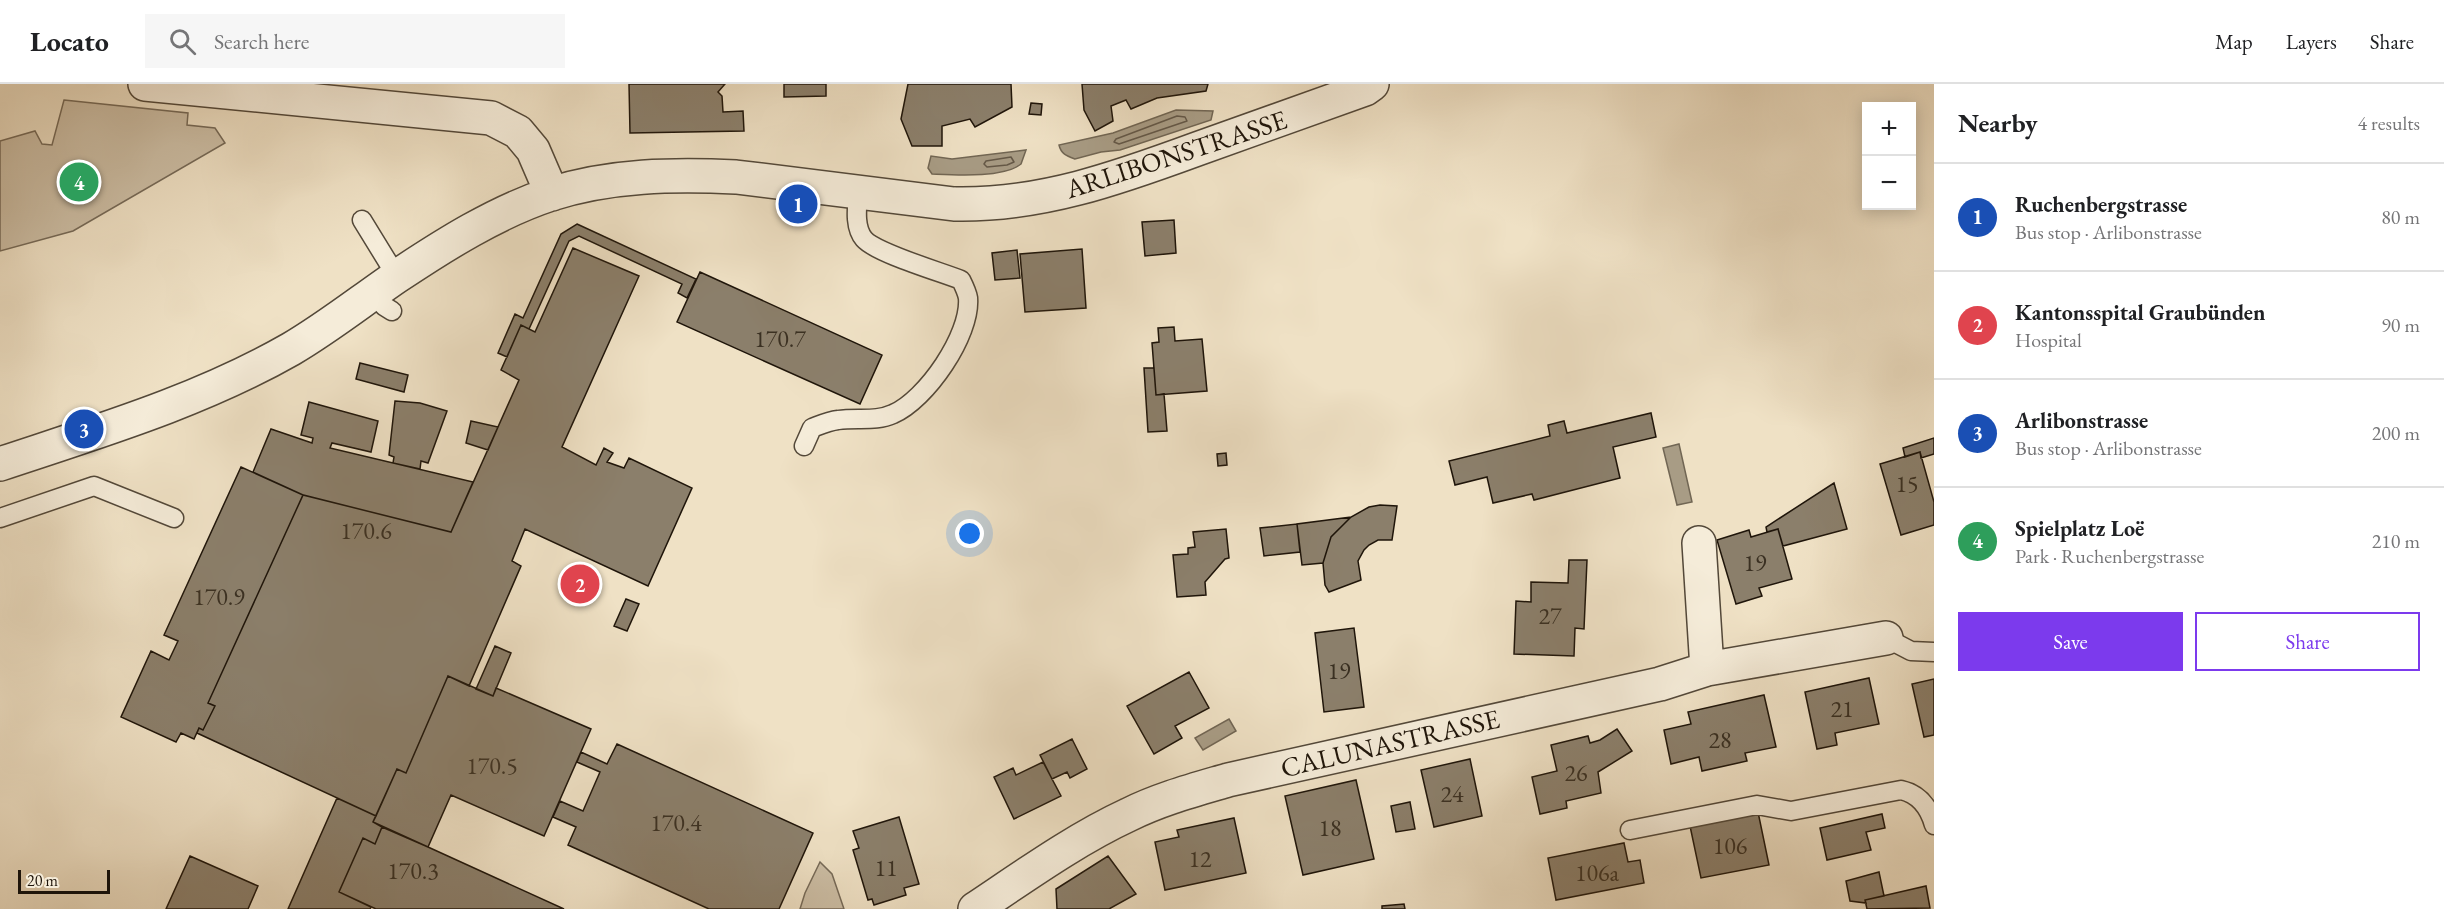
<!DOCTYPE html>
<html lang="en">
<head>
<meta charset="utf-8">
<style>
	body { margin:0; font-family:"EB Garamond",serif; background:#f6f6f6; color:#202124 }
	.controls { position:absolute; right:18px; top:18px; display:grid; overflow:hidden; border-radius:0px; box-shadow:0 3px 15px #0003 }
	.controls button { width:54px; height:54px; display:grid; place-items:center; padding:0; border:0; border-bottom:2px solid #e0e0e0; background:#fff; color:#202124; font:30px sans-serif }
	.scale { position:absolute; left:18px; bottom:15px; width:92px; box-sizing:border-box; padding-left:6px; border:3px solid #1f150a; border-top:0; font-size:16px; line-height:21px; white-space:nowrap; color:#1f150a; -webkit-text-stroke:4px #f5ecd9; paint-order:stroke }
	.you { position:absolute; left:970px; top:450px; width:21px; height:21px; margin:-15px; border:4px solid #fff; border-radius:50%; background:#1a73e8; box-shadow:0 0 0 9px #1a73e833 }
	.badge { display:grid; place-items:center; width:39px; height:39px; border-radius:50%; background:#7c3aed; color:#fff; font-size:20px; font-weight:700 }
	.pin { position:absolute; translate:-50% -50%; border:3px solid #fff; box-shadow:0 2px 6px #0006 }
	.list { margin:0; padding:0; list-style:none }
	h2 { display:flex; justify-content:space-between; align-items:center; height:78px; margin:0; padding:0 24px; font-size:26px }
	h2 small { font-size:20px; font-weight:400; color:#757577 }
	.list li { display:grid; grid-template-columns:39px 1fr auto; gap:18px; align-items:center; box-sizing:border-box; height:108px; padding:0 24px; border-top:2px solid #e0e0e0 }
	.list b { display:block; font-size:22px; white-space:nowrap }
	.list p { margin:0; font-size:20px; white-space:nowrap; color:#757577 }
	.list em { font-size:20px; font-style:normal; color:#757577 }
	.actions { display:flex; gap:12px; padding:18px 24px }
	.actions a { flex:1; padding:14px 0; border:2px solid #7c3aed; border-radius:0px; text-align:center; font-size:21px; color:#7c3aed }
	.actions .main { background:#7c3aed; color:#fff }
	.icon { flex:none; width:33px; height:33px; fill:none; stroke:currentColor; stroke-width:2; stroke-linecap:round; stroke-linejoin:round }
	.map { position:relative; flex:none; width:1934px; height:825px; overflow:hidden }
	header { display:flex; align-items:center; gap:36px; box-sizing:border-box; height:84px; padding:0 30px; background:#fff; border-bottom:2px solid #e0e0e0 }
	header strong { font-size:28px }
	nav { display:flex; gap:33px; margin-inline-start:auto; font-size:21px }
	.search { width:420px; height:54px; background:#f6f6f6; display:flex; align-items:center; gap:15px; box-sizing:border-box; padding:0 21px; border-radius:0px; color:#757577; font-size:22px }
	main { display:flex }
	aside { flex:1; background:#fff }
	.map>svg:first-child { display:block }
	.green { fill:#ccbea5; stroke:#766a58; stroke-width:1.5 }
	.water { fill:#a89c85; stroke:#716654; stroke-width:1.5 }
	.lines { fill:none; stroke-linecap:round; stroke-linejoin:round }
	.shore { stroke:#645848; stroke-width:1.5 }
	.building { fill:#8b7f6b; stroke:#1f150a; stroke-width:1.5 }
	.service-casing { stroke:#534839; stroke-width:21 }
	.minor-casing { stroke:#534839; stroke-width:36 }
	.service { stroke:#f5ecd9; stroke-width:18 }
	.minor { stroke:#f5ecd9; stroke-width:33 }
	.labels { text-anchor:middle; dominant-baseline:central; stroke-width:4.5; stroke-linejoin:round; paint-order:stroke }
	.number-label { font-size:24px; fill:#3a3022 }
	.street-label { font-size:27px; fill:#1f150a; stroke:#f5ecd9 }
</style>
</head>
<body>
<header>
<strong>Locato</strong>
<div class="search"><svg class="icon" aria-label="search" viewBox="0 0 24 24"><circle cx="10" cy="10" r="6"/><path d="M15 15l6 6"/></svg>Search here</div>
<nav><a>Map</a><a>Layers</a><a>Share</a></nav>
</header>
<main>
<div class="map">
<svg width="1934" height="825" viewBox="0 0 1934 825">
	<rect width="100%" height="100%" fill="#efe1c5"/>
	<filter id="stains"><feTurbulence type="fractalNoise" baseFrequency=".00333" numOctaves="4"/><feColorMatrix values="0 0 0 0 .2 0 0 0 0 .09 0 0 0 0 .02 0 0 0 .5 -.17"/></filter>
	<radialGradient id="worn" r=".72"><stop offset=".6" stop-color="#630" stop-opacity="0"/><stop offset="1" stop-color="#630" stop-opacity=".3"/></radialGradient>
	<path class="green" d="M64 16 188 29 187 41 215 44 225 59 73 147 0 167V57L35 47 42 60 52 61Z
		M820 778 832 790 844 825H800L805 809Z"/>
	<path class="water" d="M1176 26 1213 27 1211 36 1120 66 1101 68 1075 75C1067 72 1061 70 1059 61L1113 49Z
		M1026 66 1021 80C1003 94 956 91 932 90L928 84 931 72 952 75Z
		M1679 360 1692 418 1677 421 1663 364Z
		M1229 635 1236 647 1203 666 1195 654Z"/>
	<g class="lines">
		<path class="shore" d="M1177 32 1185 33 1187 37 1119 60 1114 58 1116 55Z
			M1011 73 1014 78 1007 81 987 83 984 80 986 77Z"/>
	</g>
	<path class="building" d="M629 0H725L718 8 722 12 723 28 743 27 744 47 630 49Z
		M784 0H826V12L784 13Z
		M908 0H1011L1012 23 975 43 970 35 942 42V62H912L901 35Z
		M1082 0H1208L1206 7 1157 14 1131 25 1126 16 1111 22 1113 37 1095 47 1084 26Z
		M1031 19 1042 20 1041 31 1029 30Z
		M1174 136 1176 169 1145 172 1142 138Z
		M577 140 696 195 687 214 678 209 682 200 579 152 569 157 529 245 521 241 507 273 498 269 515 230 523 234 561 150Z
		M573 164 639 192 562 363 596 381 604 364 613 369 607 378 624 384 629 374 692 404 648 502 525 445 512 477 521 482 469 602 448 592 406 689 397 685 376 732 197 649 199 644 203 646 215 622 208 619 303 411 451 448 519 296 501 286 521 241 535 248Z
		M1082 165 1086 224 1025 228 1020 170Z
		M1017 166 1020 194 995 196 992 169Z
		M700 188 882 271 860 320 677 238Z
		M1174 243 1175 257 1202 255 1207 307 1156 311 1152 259 1159 258 1158 244Z
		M360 279 408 291 404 308 356 295Z
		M1144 284H1154L1156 311 1164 310 1167 347 1148 348Z
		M395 317 420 319 447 327 428 379 421 377 420 385 393 379 394 373 389 371Z
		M309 318 378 337 371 368 332 359 330 364 473 398 451 448 303 411 253 388 271 345 312 359 313 354 301 351Z
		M1651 329 1656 353 1613 363 1620 394 1534 416 1532 410 1493 419 1487 393 1455 401 1449 377 1550 352 1548 341 1564 337 1567 349Z
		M471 337 498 343 488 366 466 359Z
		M1934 354V370L1921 374 1920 368 1905 373 1903 364Z
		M1920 368 1934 418V441L1901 451 1880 380Z
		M1226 369 1227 381 1218 382 1217 370Z
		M241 383 303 411 208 619 215 622 203 646 199 644 194 655 181 649 176 658 121 633 151 567 169 576 178 557 164 551Z
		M1834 399 1847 445 1783 462 1778 445 1767 448 1766 443Z
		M1380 421 1397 422 1392 456H1378L1369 461 1364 466 1358 477 1361 496 1329 508 1325 501 1323 479 1331 453 1351 433 1369 423Z
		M1351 433 1331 453 1323 479 1302 481 1297 440Z
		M1297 440 1300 468 1264 472 1260 444Z
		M1226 445 1229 474 1225 475 1205 498 1206 511 1177 513 1173 471 1188 470V464L1195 463 1193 448Z
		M1778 445 1792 495 1759 504 1762 512 1736 520 1717 456 1749 446 1751 453Z
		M1569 476H1587L1584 545 1575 544 1574 572 1514 570 1516 517 1531 518V498L1568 499Z
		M626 515 639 520 627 547 614 542Z
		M1354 544 1364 623 1324 628 1315 549Z
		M495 562 511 569 493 612 476 605Z
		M1189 588 1209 624 1175 642 1182 654 1154 670 1127 622Z
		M448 592 493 612 496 604 591 645 544 752 451 711 428 763 373 738 397 685 406 689Z
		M1869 594 1879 640 1835 649 1837 661 1817 665 1805 608Z
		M1934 595V651L1924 653 1912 600Z
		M1764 611 1776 663 1745 669 1747 677 1702 687 1699 673 1671 680 1664 646 1691 640 1688 628Z
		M1617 645 1632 667 1598 688 1601 709 1566 717 1567 724 1540 730 1532 693 1557 687 1551 661 1588 652 1590 659 1600 656Z
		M1072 655 1087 685 1070 694 1067 688 1052 695 1040 671Z
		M617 660 813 749 779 825H709L568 761 576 743 553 733 560 717 583 727 600 688 577 678 581 668 607 680Z
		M1470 675 1482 732 1434 743 1421 686Z
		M1043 678 1061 712 1014 735 994 693 1013 684 1016 691Z
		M1356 696 1374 775 1303 791 1285 712Z
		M337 714 376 732 373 738 382 743 375 760 363 754 339 808 371 823 370 825H288Z
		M1410 718 1415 745 1396 748 1391 722Z
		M1758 728 1769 781 1701 794 1690 742Z
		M1882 730 1885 744 1866 748 1871 766 1827 776 1820 744Z
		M899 733 919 800 904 804 906 811 874 821 872 815 868 816 853 766 859 764 853 747Z
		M1234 734 1246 789 1165 806 1155 758 1179 753 1177 746Z
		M382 743 428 763 564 825H376L339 808 363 754 375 760Z
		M1624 759 1628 778 1640 776 1644 799 1556 816 1548 774Z
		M190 772 258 802 248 825H166Z
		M1108 772 1136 810 1109 825H1057L1056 805Z
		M1879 788 1884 812 1865 816 1866 819 1850 817 1846 797Z
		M1926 802 1930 824 1867 825 1865 816Z
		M1404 820 1405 825H1382V822Z"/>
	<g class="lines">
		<defs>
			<path id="service" d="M362 136 397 193
				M373 209 384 222 392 227
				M804 362 812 344C820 341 829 337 838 336 857 333 876 338 893 330 926 316 971 251 968 214 967 208 964 202 961 196 941 188 876 169 864 155 854 143 857 123 858 109
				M0 434 94 402 174 434
				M1886 554 1911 567 1934 568
				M1630 746 1757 721 1791 727 1901 706C1919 710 1929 723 1934 741"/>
			<path id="minor" d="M145 0 491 34 518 48 533 66 552 110
				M0 380C99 347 200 317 291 265 327 244 361 217 396 193 444 161 496 128 551 110 610 91 674 90 736 93L954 120C1040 122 1118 94 1197 65 1253 45 1309 25 1365 5L1372 0
				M1707 585 1886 554
				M975 825C1023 793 1076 755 1128 731 1160 715 1194 706 1228 696L1660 600 1707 585 1699 459"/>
		</defs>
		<use href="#service" class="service-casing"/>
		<use href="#minor" class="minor-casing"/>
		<use href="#service" class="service"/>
		<use href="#minor" class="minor"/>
	</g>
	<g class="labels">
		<g class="number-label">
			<text x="780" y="254">170.7</text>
			<text x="1907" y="399">15</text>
			<text x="366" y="446">170.6</text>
			<text x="1755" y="478">19</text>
			<text x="219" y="512">170.9</text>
			<text x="1550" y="531">27</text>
			<text x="1339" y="586">19</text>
			<text x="1842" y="624">21</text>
			<text x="1720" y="655">28</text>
			<text x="492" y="681">170.5</text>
			<text x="1576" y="688">26</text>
			<text x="1452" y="709">24</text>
			<text x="676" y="738">170.4</text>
			<text x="1330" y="743">18</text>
			<text x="1730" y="761">106</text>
			<text x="1200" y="774">12</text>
			<text x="886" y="783">11</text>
			<text x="413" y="786">170.3</text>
			<text x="1597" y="788">106a</text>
		</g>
		<g class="street-label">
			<text transform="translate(1176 70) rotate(-18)">ARLIBONSTRASSE</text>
			<text transform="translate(1390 659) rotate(-13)">CALUNASTRASSE</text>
		</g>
	</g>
	<rect width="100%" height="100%" filter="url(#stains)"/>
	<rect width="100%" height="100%" fill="url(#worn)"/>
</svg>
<div class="controls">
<button>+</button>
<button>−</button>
</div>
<div class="scale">20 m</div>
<div class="you"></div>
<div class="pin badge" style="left:798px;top:120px;background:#1a4fb4">1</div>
<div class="pin badge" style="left:580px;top:500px;background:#e0444e">2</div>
<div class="pin badge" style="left:84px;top:345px;background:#1a4fb4">3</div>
<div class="pin badge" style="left:79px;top:98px;background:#2e9e5b">4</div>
</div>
<aside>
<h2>Nearby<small>4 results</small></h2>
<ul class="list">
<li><span class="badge" style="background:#1a4fb4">1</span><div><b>Ruchenbergstrasse</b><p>Bus stop · Arlibonstrasse</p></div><em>80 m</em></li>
<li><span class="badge" style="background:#e0444e">2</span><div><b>Kantonsspital Graubünden</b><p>Hospital</p></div><em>90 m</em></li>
<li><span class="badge" style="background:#1a4fb4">3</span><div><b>Arlibonstrasse</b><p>Bus stop · Arlibonstrasse</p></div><em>200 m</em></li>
<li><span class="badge" style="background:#2e9e5b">4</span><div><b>Spielplatz Loë</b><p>Park · Ruchenbergstrasse</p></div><em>210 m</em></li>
</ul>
<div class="actions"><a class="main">Save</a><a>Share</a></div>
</aside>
</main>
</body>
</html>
